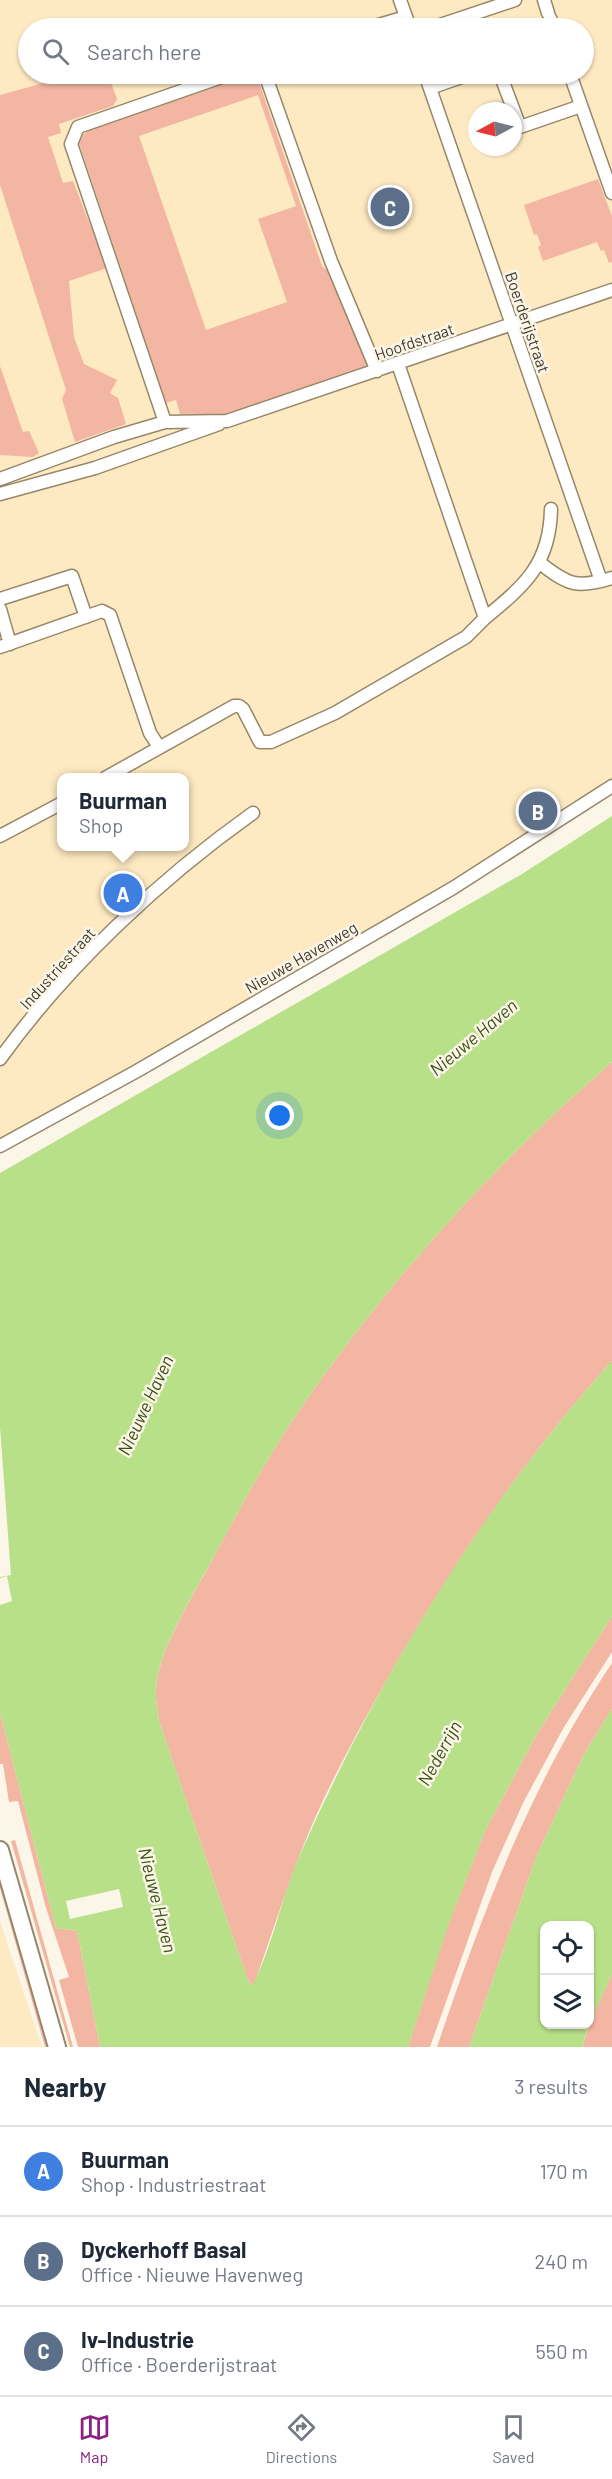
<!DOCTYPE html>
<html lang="en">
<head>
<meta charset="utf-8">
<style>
	body { margin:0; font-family:Barlow,sans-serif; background:#f6f6f7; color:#1f2937 }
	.controls { position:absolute; right:18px; bottom:18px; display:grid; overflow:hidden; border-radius:12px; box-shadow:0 2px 4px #0004 }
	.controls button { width:54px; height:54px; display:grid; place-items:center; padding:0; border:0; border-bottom:2px solid #e0e1e3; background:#fff; color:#1f2937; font:30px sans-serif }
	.compass { position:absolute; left:468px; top:102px; width:54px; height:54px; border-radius:50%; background:#fff; box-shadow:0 2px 4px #0004; rotate:263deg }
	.you { position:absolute; left:280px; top:1116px; width:21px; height:21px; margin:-15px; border:4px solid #fff; border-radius:50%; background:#1a73e8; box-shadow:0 0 0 9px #1a73e833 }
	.badge { display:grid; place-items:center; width:39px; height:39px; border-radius:50%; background:#8e2083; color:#fff; font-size:20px; font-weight:700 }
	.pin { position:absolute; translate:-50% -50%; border:3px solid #fff; box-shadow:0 2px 6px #0006 }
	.popup { position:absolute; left:57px; top:773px; width:132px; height:78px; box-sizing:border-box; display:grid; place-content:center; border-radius:12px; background:#fff; filter:drop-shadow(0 2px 4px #0005); font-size:20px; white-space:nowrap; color:#747a83 }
	.popup b { font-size:22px; color:#1f2937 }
	.popup::after { content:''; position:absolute; left:50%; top:100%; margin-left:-12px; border:12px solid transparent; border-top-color:#fff }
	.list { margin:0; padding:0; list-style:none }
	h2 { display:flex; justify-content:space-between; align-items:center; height:78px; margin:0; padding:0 24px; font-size:26px }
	h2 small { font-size:20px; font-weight:400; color:#747a83 }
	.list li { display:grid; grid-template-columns:39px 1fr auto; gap:18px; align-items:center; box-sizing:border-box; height:90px; padding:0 24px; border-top:2px solid #e0e1e3 }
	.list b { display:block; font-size:22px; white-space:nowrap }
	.list p { margin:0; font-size:20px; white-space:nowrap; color:#747a83 }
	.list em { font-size:20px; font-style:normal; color:#747a83 }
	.icon { flex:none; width:33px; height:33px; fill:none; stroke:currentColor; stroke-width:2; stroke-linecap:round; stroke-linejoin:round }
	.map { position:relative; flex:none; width:612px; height:2047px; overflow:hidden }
	.search { position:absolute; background:#fff; box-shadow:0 2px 4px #0004; left:18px; right:18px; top:18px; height:66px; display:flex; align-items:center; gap:15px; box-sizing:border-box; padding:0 21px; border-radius:33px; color:#747a83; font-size:22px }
	.sheet { height:348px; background:#fff }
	nav { display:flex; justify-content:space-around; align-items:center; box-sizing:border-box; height:84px; border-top:2px solid #e0e1e3; background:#fff; font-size:16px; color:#747a83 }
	nav a { display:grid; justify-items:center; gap:3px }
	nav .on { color:#8e2083 }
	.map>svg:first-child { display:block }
	.built { fill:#feeac2; fill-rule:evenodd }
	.green { fill:#f2b6a2; fill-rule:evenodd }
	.water { fill:#b8e089 }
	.pier { fill:#fcf6e9 }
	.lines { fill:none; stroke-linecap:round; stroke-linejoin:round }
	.minor-casing { stroke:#968769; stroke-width:15 }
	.major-casing { stroke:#968769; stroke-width:20 }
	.minor { stroke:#fff; stroke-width:12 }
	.major { stroke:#fff; stroke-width:16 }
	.labels { text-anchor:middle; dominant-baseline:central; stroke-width:5; stroke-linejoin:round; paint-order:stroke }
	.street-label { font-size:16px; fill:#403a2d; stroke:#fcf6e9 }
	.water-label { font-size:18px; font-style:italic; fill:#395215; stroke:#fcf6e9 }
</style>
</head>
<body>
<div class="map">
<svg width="612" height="2047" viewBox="0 0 612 2047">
	<rect width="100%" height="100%" fill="#fcf6e9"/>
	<path class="built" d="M0 0H612V785L0 1149ZM28 28H584V74H28ZM477 111H513V147H477ZM62 778H184V846H62Z
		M0 1920 7 1943 42 2047H0Z"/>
	<path class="green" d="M76 74H108L117 99 113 106 59 124 61 133 48 137 63 183 73 181 107 268 69 281 74 337 84 364 117 380 110 393 118 398 126 424 75 442 62 399 66 390 0 185V95Z
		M245 74 258 79 322 266C345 280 358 339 367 366L226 415 180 414 176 400 166 403 79 143 83 135 91 129ZM258 95 296 206 258 219 287 302 206 330 139 136Z
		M598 179 612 216V262L609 263 604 250 601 251 597 242 543 261 538 247 541 245 537 234 534 235 524 205Z
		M0 366 23 432 29 431 39 453 33 457 0 455Z
		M612 1062V1361C523 1459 450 1568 385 1683 354 1738 323 1795 300 1854 283 1898 269 1943 253 1987L247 1978 159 1721C158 1710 155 1699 156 1689 158 1649 197 1589 216 1553 242 1504 269 1454 301 1408 388 1281 495 1163 612 1062Z
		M612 1616V1652L564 1727 523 1803 492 1872 430 2047H408L448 1925 485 1831 537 1734Z
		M612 1663V1709L584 1754 537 1855 469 2047H437C484 1908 530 1786 612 1663Z
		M0 1713 56 1928 77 1931 100 2047H78L59 1980 69 1977 46 1908 18 1801 9 1802 3 1764H0Z
		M15 1840 73 2047H70L18 1865 11 1841Z
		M0 1871 49 2047H45L0 1888Z
		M612 1974V2047H582L593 2015Z"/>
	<path class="water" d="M612 816V1062C495 1163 388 1281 301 1408 269 1454 242 1504 216 1553 197 1588 158 1649 156 1689 155 1699 158 1710 159 1721L247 1978 252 1986C274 1944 282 1893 302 1850 381 1673 482 1505 612 1361V1616L537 1734 485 1831 448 1926 408 2047H100L77 1931 56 1928 0 1713V1577L11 1575 0 1427V1173L522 874Z
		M612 1709V1974L590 2023V1926H544V2024L589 2025 582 2047H469L537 1855 584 1754Z"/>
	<path class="pier" d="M7 1576 12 1601 0 1605V1578Z
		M119 1889 123 1907 70 1919 66 1901Z"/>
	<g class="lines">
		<defs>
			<path id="minor" d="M400 0 410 28
				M544 0 548 13
				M550 18 554 28
				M368 28 406 17
				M431 28 515 0
				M265 74 331 261 377 371
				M425 74 601 581
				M500 74 520 127 581 106
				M570 74 612 193
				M430 88 470 74
				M165 422 71 144 78 127 230 74
				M0 479 114 437 165 422 227 421 612 290
				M0 494 95 468 219 424
				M540 563C568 585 577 589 612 578
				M0 599 72 576 86 617
				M0 609 10 644
				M485 618C525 585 550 564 551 509
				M0 647 102 611 110 615 150 733 159 747
				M105 778 234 706H239L243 709 260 742H271L335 713 466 637 485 618 398 364
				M0 836 62 803
				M0 1059C67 966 160 879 253 813
				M0 1146 137 1071 453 888 612 786"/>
			<path id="major" d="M0 1850 57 2047"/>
		</defs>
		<use href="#minor" class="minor-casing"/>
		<use href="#major" class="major-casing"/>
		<use href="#minor" class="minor"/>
		<use href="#major" class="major"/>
	</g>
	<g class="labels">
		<g class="street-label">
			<text transform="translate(528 322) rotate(71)">Boerderijstraat</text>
			<text transform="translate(414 341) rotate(-19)">Hoofdstraat</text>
			<text transform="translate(301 957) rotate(-30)">Nieuwe Havenweg</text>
			<text transform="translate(57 968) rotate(-48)">Industriestraat</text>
		</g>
		<g class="water-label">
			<text transform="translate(473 1037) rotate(-40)">Nieuwe Haven</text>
			<text transform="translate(145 1405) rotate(-65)">Nieuwe Haven</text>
			<text transform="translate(439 1753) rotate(-61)">Nederrijn</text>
			<text transform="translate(158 1900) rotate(76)">Nieuwe Haven</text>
		</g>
	</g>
</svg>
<div class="controls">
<button><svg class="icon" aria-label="locate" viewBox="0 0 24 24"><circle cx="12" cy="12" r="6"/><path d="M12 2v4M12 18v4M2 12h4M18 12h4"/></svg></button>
<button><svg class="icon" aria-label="layers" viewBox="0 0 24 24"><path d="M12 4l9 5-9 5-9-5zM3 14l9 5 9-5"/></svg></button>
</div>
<svg class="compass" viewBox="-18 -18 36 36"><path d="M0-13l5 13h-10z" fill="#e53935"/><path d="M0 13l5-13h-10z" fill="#747a83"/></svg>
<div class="you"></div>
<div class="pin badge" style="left:123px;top:893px;background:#3f7fe0">A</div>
<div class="popup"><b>Buurman</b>Shop</div>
<div class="pin badge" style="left:538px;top:811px;background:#5c6f8a">B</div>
<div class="pin badge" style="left:390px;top:207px;background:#5c6f8a">C</div>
<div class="search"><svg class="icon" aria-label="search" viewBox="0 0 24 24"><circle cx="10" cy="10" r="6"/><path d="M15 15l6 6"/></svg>Search here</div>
</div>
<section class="sheet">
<h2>Nearby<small>3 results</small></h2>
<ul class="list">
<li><span class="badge" style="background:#3f7fe0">A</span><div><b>Buurman</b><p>Shop · Industriestraat</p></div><em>170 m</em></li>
<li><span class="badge" style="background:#5c6f8a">B</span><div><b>Dyckerhoff Basal</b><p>Office · Nieuwe Havenweg</p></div><em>240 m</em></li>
<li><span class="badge" style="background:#5c6f8a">C</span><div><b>Iv-Industrie</b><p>Office · Boerderijstraat</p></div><em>550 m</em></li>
</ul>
</section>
<nav>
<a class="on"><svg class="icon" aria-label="map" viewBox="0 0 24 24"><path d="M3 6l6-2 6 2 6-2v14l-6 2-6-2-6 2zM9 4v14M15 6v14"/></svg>Map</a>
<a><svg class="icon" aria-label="directions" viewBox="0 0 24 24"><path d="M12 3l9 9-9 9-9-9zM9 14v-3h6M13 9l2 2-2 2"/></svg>Directions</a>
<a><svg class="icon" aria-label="saved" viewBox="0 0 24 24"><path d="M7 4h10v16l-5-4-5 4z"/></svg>Saved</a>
</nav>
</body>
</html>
